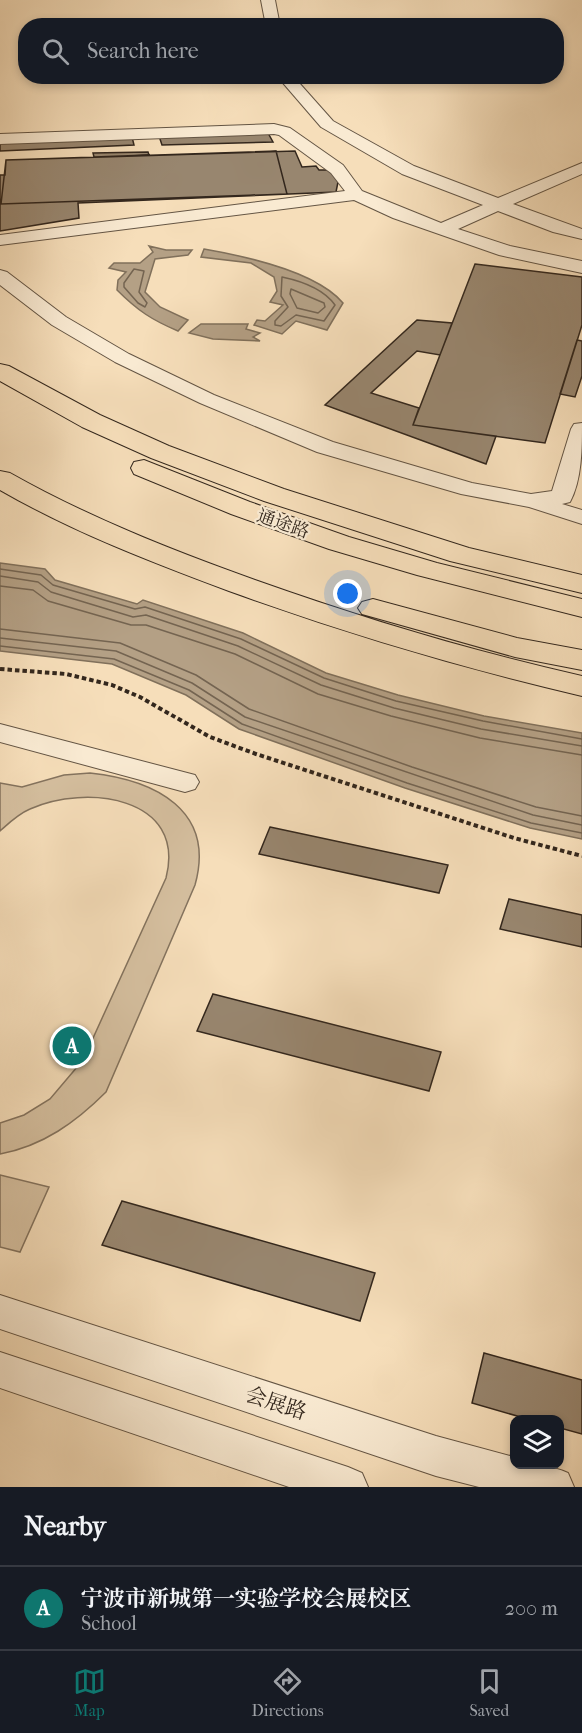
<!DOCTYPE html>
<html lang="en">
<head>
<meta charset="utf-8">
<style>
	body { margin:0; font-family:"IM FELL French Canon","Noto Serif SC",serif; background:#242831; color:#f1f3f6 }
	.controls { position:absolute; right:18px; bottom:18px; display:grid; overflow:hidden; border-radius:12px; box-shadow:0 3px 9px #0003 }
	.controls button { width:54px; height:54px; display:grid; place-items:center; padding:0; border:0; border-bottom:2px solid #363941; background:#171b24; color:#f1f3f6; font:30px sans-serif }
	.you { position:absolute; left:348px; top:594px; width:21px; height:21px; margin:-15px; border:4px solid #fff; border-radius:50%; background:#1a73e8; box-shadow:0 0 0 9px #1a73e833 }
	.badge { display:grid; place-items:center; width:39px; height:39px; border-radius:50%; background:#0f766e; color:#fff; font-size:20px; font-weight:700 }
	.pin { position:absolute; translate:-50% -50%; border:3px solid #fff; box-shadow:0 2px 6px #0006 }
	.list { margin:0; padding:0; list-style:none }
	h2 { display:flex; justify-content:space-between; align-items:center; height:78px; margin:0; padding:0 24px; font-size:26px }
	h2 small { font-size:20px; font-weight:400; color:#9ea1a6 }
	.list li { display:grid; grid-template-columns:39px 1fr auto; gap:18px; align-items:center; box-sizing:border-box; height:84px; padding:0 24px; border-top:2px solid #363941 }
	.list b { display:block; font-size:22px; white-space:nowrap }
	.list p { margin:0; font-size:20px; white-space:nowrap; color:#9ea1a6 }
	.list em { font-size:20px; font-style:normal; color:#9ea1a6 }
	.icon { flex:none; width:33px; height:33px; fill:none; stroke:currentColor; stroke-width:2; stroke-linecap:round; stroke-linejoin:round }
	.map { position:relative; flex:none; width:582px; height:1487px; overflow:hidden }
	.search { position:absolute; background:#171b24; box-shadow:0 3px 9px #0003; left:18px; right:18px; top:18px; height:66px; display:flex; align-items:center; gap:15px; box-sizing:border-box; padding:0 21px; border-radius:24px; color:#9ea1a6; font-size:22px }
	.sheet { height:162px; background:#171b24 }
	nav { display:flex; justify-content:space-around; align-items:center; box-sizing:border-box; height:84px; border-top:2px solid #363941; background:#171b24; font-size:16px; color:#9ea1a6 }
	nav a { display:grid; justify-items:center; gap:3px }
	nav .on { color:#0f766e }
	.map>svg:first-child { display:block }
	.green { fill:#d5bf9f; stroke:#84735e; stroke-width:1.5 }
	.water { fill:#b4a085; stroke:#80705b; stroke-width:1.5 }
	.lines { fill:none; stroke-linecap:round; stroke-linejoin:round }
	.shore { stroke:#746451; stroke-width:1.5 }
	.building { fill:#98866f; stroke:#33271d; stroke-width:1.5 }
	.minor-casing { stroke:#645544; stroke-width:2 }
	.major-casing { stroke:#33271d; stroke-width:2 }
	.path { stroke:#33271d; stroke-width:4; stroke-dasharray:4.5 3; stroke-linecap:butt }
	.minor { fill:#f9ead2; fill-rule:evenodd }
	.major { fill:#f6deba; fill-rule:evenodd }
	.labels { text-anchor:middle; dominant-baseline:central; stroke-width:4.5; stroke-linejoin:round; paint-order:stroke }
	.street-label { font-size:18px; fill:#33271d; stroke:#f9ead2 }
	.near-street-label { font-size:21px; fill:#33271d; stroke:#f9ead2 }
</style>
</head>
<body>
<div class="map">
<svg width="582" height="1487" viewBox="0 0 582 1487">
	<rect width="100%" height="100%" fill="#f6deba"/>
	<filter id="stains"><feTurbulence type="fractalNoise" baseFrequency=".00333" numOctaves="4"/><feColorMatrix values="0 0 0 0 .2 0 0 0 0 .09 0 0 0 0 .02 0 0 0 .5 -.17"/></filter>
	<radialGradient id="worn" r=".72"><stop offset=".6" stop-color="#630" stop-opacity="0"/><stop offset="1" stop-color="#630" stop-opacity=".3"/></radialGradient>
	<path class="green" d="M90 773C155 780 216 810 195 885L106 1092C76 1122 43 1146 0 1154V1123L24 1115 50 1099 83 1060 166 878C187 796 85 784 30 809 18 814 9 823 0 831V783L22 787 64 775Z
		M0 1175 49 1187 20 1252 0 1247Z"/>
	<path class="water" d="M149 246 166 250H192L188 255 155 259 145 292 160 307 188 320 178 331C152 320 138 311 117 290L118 280 126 272 109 268 114 263H140L153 252Z
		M204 249C244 256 316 271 343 303L327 330 296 321 282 334 254 325 257 320 265 321 283 305 270 302 277 291 274 277 251 263 201 257Z
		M201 324H248L246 329 260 333 253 337 260 341 213 339 189 333Z
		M0 563 45 569 55 580 137 604 143 600 243 633 326 673 398 695 484 716 582 733V839L530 828 405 788 239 729 186 695 112 664 0 651Z"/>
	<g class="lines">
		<path class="shore" d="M134 269 144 271 139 292 147 303 145 307 138 303 124 287V283Z
			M282 277C301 281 323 288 335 305L324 321 296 315 281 326 275 325V321L288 307 281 296Z
			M291 289 324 303 325 307 318 313 297 308 290 294Z
			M0 569 41 575 53 585 135 609 145 607 241 639 324 678 396 701 483 721 582 739
			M0 576 38 582 51 592 133 617 146 615 238 646 321 685 394 708 481 729 582 746
			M0 586 33 590 48 601 131 625H146L235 654 318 694 391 716 480 738 582 755
			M0 629 120 643 196 675 249 709 412 767 536 807 582 816
			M0 638 116 651 192 683 245 717 533 815 582 825
			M0 646 114 659 189 690 242 724 407 783 531 823 582 833"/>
	</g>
	<path class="building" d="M268 133 273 142 162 145 159 136Z
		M132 137 134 145 0 151V142Z
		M276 151 287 194 1 204 6 160Z
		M295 151 302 167 316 166 319 170H333L338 182 336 192 78 203 79 218 0 231V175H5L6 160Z
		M148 152 149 155 94 157 93 153Z
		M475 264 582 277V325L545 443 413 425Z
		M417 320 452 323 440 355 417 351 371 393 419 408 413 425 496 436 486 464 325 405Z
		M577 340 582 341V376L575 397 560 394Z
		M270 827 448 865 439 893 259 854Z
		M509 899 582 915V947L500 929Z
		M213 994 441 1052 429 1091 197 1031Z
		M122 1201 375 1273 360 1321 102 1245Z
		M484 1353 582 1380V1434L560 1428V1420H531L472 1403Z"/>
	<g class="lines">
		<defs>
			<path id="minor" d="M261 0H275L280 26H266Z
				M277 76H293L333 121 414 166 498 198 582 163V174L513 204 582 229V239L553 232 498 211 458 229 510 246 582 261V273L499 255 393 218 354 200 0 245V235L345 191 331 173 279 135 274 134 0 144V134L274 124 290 128 343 165 362 191 441 223 483 205 402 174 321 127Z
				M0 270 7 272 66 317 129 354 214 395 333 442 472 483 531 494 552 491 571 429 574 424 582 423C582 448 582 480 570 502L562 504 582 510V524L529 507 461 494 317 452 200 403 115 362 52 325 0 285Z
				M0 724 195 775 199 782 195 789 185 792 0 742Z
				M0 1295 436 1436 514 1457V1464C534 1464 550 1465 568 1473L574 1487H479L436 1476 0 1329Z
				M0 1352 348 1467 362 1473 368 1487H289L0 1388Z"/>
			<path id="major" d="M0 364 9 366 100 415 169 446 284 489 469 548 582 575V593L450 561 264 501 151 458 82 427 0 381Z
				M144 460 250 502 349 537 437 563 582 599V617L417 575 329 549 231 514 134 474 131 468 134 462Z
				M0 471 10 473C88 517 171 550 255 580 362 618 471 651 582 676V696C462 668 345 633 229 591 151 562 73 532 0 490Z
				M373 599 517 638 582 650V670L515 657 362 614 358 608 362 602Z"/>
		</defs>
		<use href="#minor" class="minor-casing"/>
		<use href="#major" class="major-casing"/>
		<path class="path" d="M0 669 66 674 112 685 140 697 210 737 256 754 514 838 582 856"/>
		<use href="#minor" class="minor"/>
		<use href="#major" class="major"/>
	</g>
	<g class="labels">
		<g class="street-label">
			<text transform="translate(283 524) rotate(19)">通途路</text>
		</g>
		<g class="near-street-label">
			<text transform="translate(276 1403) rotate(18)">会展路</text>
		</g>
	</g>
	<rect width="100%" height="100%" filter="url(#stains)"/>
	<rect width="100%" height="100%" fill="url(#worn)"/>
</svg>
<div class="controls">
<button><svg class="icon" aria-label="layers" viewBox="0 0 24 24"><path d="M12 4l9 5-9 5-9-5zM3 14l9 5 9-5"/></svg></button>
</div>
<div class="you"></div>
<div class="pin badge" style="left:72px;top:1046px">A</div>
<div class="search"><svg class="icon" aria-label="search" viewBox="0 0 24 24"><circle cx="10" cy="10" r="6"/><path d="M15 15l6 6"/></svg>Search here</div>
</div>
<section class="sheet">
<h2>Nearby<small></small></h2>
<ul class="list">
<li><span class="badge">A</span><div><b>宁波市新城第一实验学校会展校区</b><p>School</p></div><em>200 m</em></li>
</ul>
</section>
<nav>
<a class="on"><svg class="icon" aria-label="map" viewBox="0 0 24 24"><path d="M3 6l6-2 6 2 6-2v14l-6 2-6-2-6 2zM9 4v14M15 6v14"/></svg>Map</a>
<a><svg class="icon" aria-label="directions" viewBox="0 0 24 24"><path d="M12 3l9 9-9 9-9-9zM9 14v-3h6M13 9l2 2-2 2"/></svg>Directions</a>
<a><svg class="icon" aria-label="saved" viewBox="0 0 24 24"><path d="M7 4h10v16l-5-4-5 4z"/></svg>Saved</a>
</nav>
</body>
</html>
